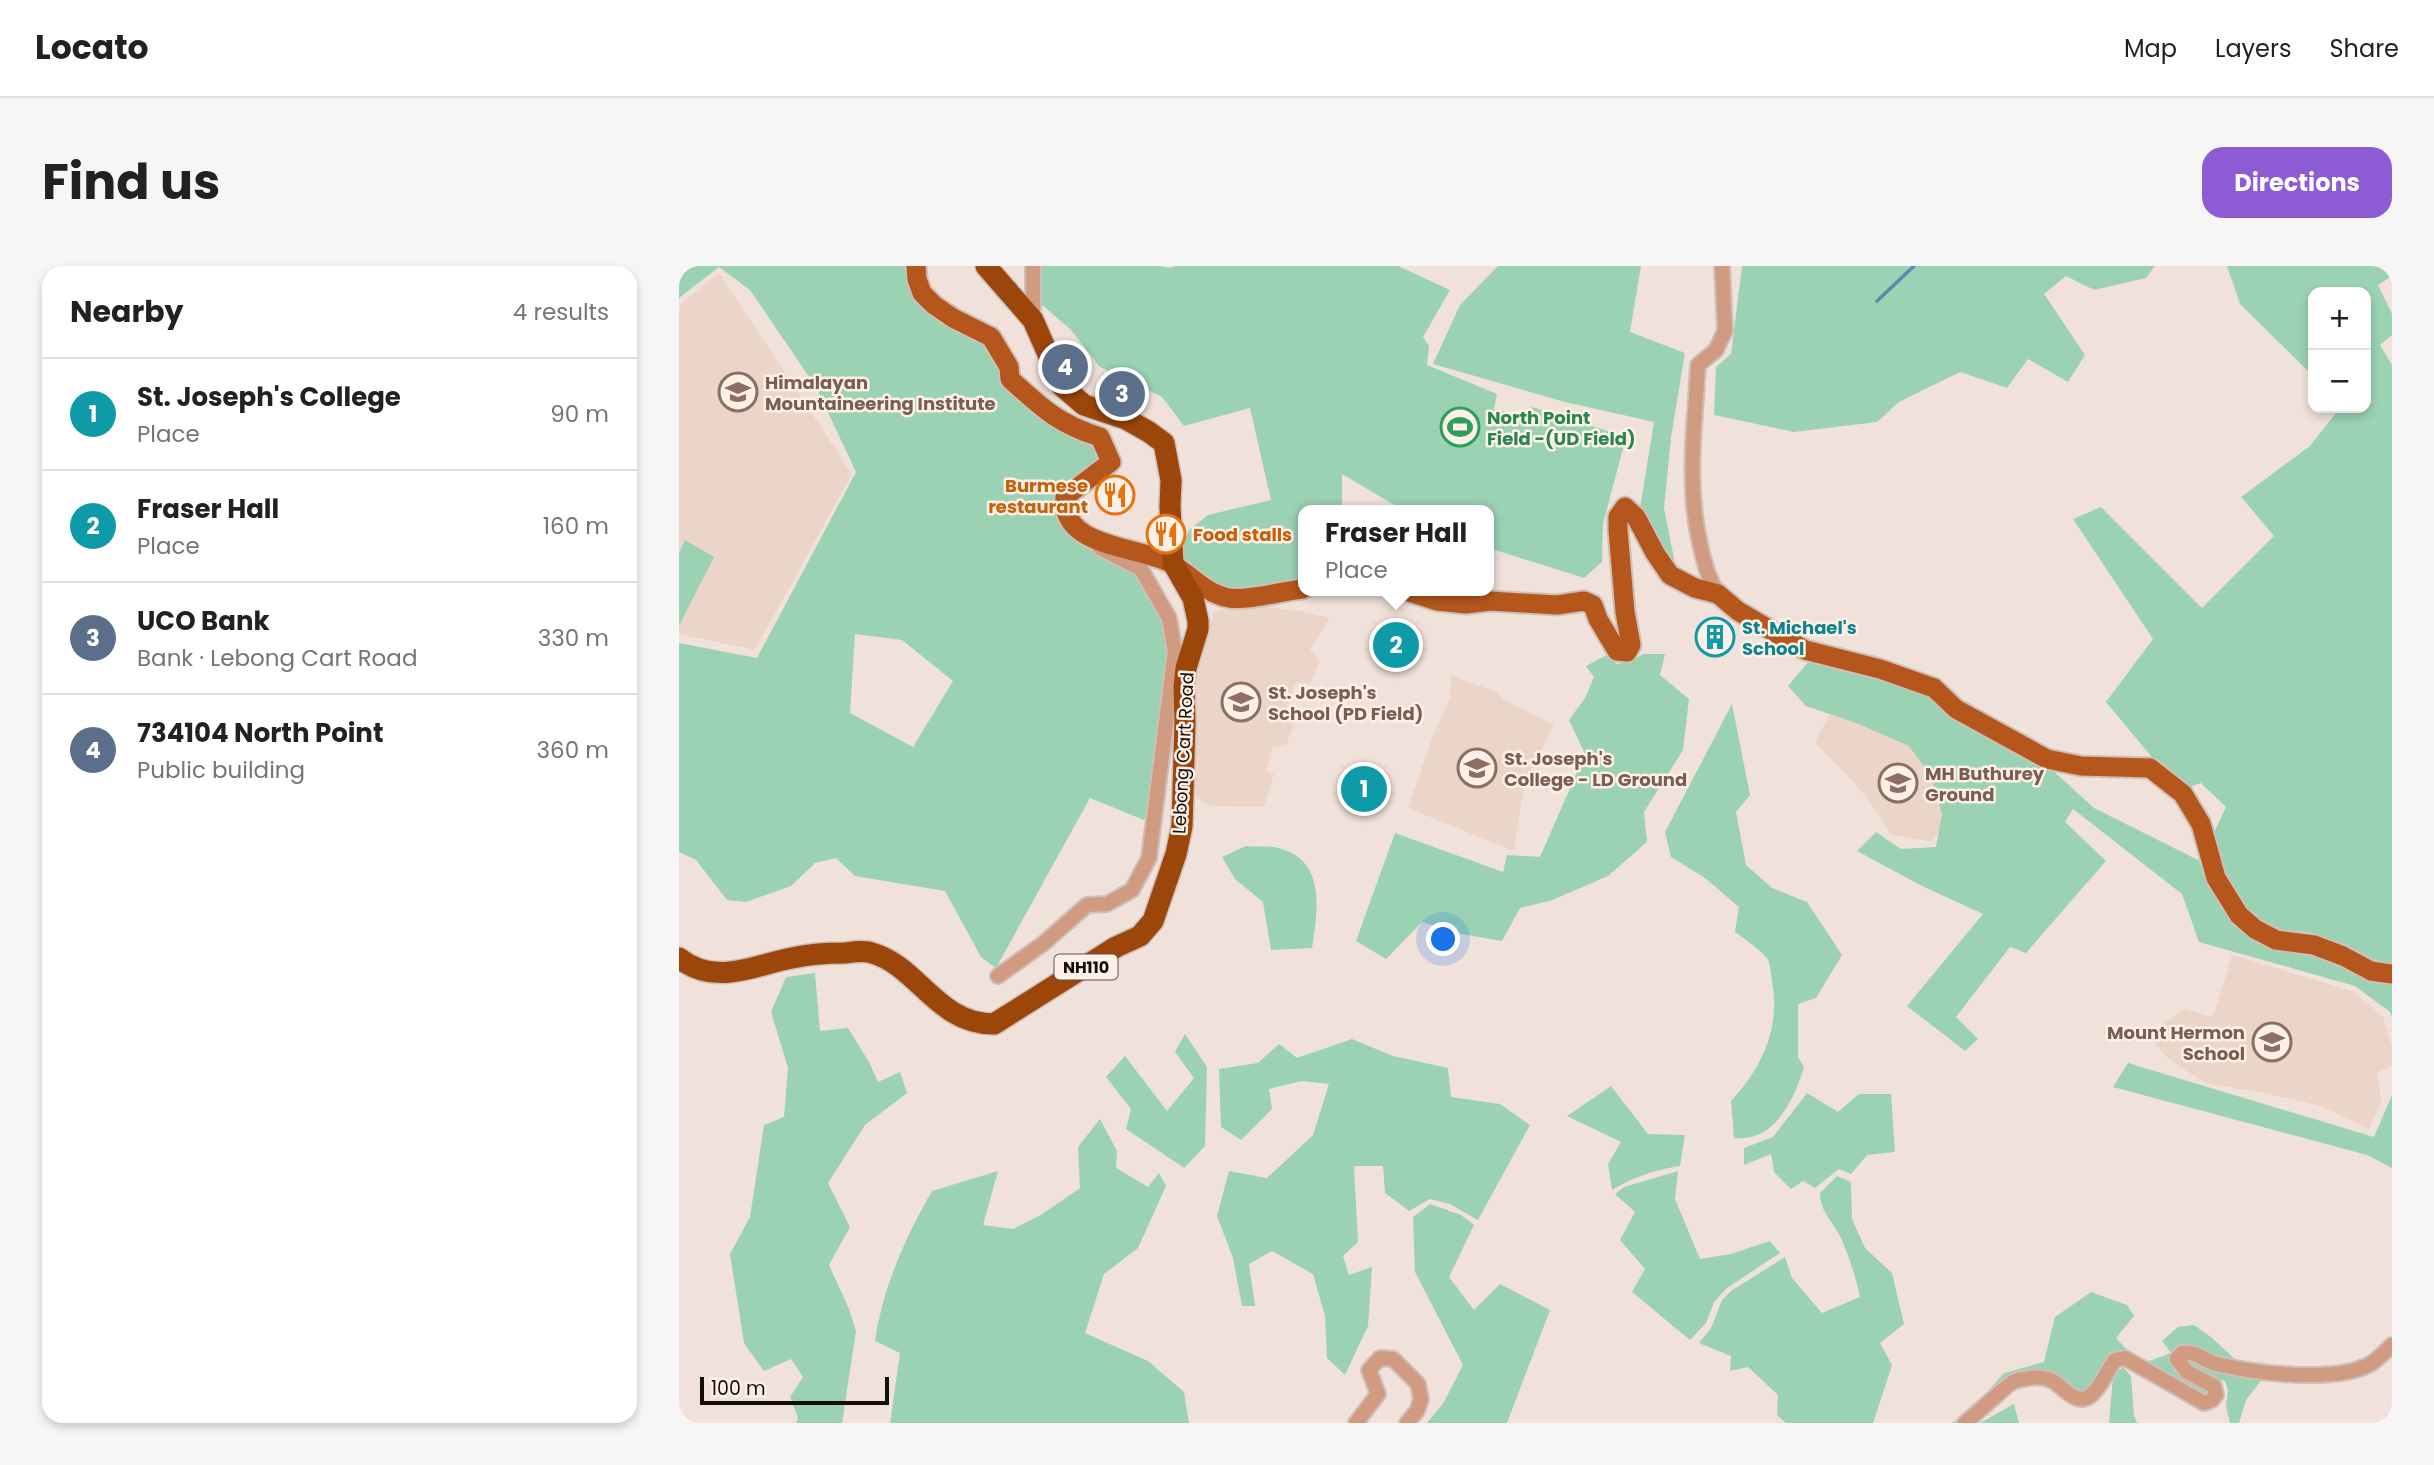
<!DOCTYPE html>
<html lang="en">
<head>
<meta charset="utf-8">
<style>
	body { margin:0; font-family:Poppins,sans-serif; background:#f6f6f6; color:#202124 }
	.controls { position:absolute; right:21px; top:21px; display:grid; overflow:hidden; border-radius:14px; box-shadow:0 4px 10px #0003 }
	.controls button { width:63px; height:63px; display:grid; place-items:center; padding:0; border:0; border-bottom:2px solid #e0e0e0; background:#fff; color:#202124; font:35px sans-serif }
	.scale { position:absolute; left:21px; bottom:18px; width:189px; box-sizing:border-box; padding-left:7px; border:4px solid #130e0b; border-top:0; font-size:19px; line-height:24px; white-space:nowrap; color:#130e0b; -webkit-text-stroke:5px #feefe7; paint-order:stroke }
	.you { position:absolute; left:765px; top:674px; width:24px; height:24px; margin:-18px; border:5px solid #fff; border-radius:50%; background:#1a73e8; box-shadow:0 0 0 10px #1a73e833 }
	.badge { display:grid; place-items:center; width:46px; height:46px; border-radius:50%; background:#8d5bd4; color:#fff; font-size:23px; font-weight:700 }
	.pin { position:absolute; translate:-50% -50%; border:4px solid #fff; box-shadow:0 2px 7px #0006 }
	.popup { position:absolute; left:619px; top:239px; width:196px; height:91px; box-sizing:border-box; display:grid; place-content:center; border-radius:14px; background:#fff; filter:drop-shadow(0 2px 5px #0005); font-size:23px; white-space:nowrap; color:#757577 }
	.popup b { font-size:26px; color:#202124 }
	.popup::after { content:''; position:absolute; left:50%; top:100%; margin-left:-14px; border:14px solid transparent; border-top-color:#fff }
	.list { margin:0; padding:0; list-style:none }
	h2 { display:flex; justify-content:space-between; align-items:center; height:91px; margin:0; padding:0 28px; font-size:30px }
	h2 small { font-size:23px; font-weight:400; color:#757577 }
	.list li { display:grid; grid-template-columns:46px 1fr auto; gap:21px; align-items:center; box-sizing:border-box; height:112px; padding:0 28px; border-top:2px solid #e0e0e0 }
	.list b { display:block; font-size:26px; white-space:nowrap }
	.list p { margin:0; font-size:23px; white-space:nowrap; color:#757577 }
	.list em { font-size:23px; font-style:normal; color:#757577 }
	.map { position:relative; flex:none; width:1713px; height:1157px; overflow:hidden; border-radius:21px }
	header { display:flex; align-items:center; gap:42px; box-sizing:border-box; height:98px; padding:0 35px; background:#fff; border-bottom:2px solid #e0e0e0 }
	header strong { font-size:33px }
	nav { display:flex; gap:38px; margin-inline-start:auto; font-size:24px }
	.intro { display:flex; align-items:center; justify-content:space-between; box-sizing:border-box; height:168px; padding:0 42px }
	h1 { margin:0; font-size:49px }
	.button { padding:18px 32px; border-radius:21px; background:#8d5bd4; color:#fff; font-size:24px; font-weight:700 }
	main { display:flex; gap:42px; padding:0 42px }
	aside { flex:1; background:#fff; border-radius:21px; box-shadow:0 4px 10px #0003 }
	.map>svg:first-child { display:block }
	.built { fill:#ebd5c9 }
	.green { fill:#9bd2b3; fill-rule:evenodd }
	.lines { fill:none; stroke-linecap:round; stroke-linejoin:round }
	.stream { stroke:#588bad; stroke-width:3.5 }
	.minor-casing { stroke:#cdc0b9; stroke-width:18 }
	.major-casing { stroke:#cdc0b9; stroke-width:23 }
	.highway-casing { stroke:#cdc0b9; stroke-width:24 }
	.minor { stroke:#d09b80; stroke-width:14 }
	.major { stroke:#b5571c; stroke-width:19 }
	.highway { stroke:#9d460b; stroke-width:21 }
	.labels { text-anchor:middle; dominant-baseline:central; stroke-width:5; stroke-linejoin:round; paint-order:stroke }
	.shield { fill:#feefe7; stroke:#5a524d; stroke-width:2 }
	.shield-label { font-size:16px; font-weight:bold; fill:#130e0b }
	.education-label { font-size:18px; font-weight:bold; fill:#785e54; stroke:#feefe7; text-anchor:start }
	.leisure-label { font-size:18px; font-weight:bold; fill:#27864d; stroke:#feefe7; text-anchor:start }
	.food-label { font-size:18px; font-weight:bold; fill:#c56008; stroke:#feefe7; text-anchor:end }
	.culture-label { font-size:18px; font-weight:bold; fill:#0d838f; stroke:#feefe7; text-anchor:start }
	.street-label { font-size:18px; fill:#130e0b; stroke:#feefe7 }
</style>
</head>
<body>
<header>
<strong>Locato</strong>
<nav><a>Map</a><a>Layers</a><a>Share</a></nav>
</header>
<div class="intro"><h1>Find us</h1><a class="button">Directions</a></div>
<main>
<aside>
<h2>Nearby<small>4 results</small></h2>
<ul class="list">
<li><span class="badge" style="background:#0f9aa8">1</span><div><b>St. Joseph's College</b><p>Place</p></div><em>90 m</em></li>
<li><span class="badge" style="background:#0f9aa8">2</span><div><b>Fraser Hall</b><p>Place</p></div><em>160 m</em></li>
<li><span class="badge" style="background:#5c6f8a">3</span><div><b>UCO Bank</b><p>Bank · Lebong Cart Road</p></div><em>330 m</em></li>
<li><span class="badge" style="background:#5c6f8a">4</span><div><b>734104 North Point</b><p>Public building</p></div><em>360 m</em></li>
</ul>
</aside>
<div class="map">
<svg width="1713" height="1157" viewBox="0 0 1713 1157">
	<rect width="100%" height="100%" fill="#f0e2da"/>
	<path class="built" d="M40 7 173 208 76 384 0 368V44L3 37Z
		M583 340 626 346 651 352 631 384 641 395 631 418 617 416 606 447 616 454 607 480H594L587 505 595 508 585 541 531 540 515 529 517 504 514 402 536 345Z
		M772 410 818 426 825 434 875 459 850 507 844 527 835 585 729 542 754 470 771 432Z
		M1154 442 1228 466 1261 506 1271 550 1253 576 1213 569 1186 529 1136 476Z
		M1553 689 1676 726 1704 751 1713 779V799L1698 807 1702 836 1690 863 1642 840 1589 828 1526 817 1490 793 1472 773 1485 758 1505 743 1534 751Z"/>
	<path class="green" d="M0 0H233V14L310 76 327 102 418 177 426 195 382 226 394 265 420 289 459 311 486 360 490 391 477 471 471 535 465 554 411 532 317 702 302 691 266 625 176 610 157 592 136 597 112 620 67 636 48 634 17 594 0 586V377L78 392 177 206 137 121 71 24 40 1 0 32ZM176 368 223 374 274 415 234 481 171 447Z
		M359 0H479L492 2 496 0H719L771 24 744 71 750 80 748 99 818 128 815 143 850 151 853 141 947 171 924 258 923 296 905 312 810 282V244H724L663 208V244H624V317L553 327 499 294 510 264 529 249 592 234 571 142 505 160 483 131 421 101 392 64 362 38 358 4Z
		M819 0H962L951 66 1006 87 992 172 985 242 997 303 995 304 961 242 975 156 886 136 754 98 781 39Z
		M1063 0H1476L1467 12 1415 24 1387 10 1365 28 1406 89 1389 116 1349 93 1328 122 1281 106 1220 136 1198 156 1115 166 1035 149 1037 101 1052 88Z
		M1548 0H1713V10L1699 19 1713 48V69L1701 79 1713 99V701C1686 695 1664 680 1639 669 1622 662 1598 669 1581 658 1557 643 1540 595 1534 569L1547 541 1522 517 1505 523 1477 496 1427 436 1474 373 1394 253 1422 241 1523 342 1595 270 1562 231 1631 180 1661 142H1687V26H1634V110L1561 38Z
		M6 274 35 291 0 360V287Z
		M930 388 937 398 952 396 964 388H986L981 409 1010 433 1004 484 965 546 968 576 929 610 871 635 841 642 823 675 782 668 743 656 707 693 677 675 716 567 824 606 828 589 861 591 906 488 890 454 906 432 915 411 907 400Z
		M1131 394 1174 405 1252 429 1371 502 1415 542 1525 597 1557 652 1624 683 1713 712V751L1711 746 1676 720 1520 676 1503 628 1394 543 1386 556 1427 595 1347 687 1331 681 1277 751 1299 773 1286 785 1228 740 1304 648 1243 620 1178 585 1197 566 1222 583 1257 581 1263 548 1252 510 1230 480 1177 457 1127 440 1109 420Z
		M1053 438 1071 529 1057 546 1067 599 1093 622 1128 636 1163 689 1137 732 1119 738V791L1125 801C1115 834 1096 876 1055 872L1052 835C1082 803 1102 762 1093 716 1092 710 1092 700 1089 694 1085 686 1064 672 1056 666L1060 641 1026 612 992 591 986 566Z
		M567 580C576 581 586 580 595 581 648 591 639 643 633 682L592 684 584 636 556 613 543 591Z
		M136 707 141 765 169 762 190 796 199 816 221 806 228 827 186 859 149 917 171 961 150 999 170 1043 177 1065 163 1157H117L119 1152 111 1131 124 1111 112 1093 85 1105 65 1077 51 988 71 951 85 859 105 851 109 802 92 746 107 711Z
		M506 768 528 801 526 880 505 902 447 863 452 843 427 811 446 790 488 845 515 812 496 786Z
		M673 773 714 790 769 802 772 831 821 838 851 859 799 954 771 938 751 933 730 945 706 927 704 900H675L679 976 664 990 670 1009 693 1001 689 1060 666 1109 648 1092 646 1050 634 1008 593 985 570 998 576 1040H563L554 992 538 950 550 905 588 912 634 869 650 818 623 815 590 823 593 843 562 874 542 861 540 803 579 797 600 778 618 792Z
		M1449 797 1695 871 1713 829V902L1688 889 1434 821Z
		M932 820 969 868 1006 869 1001 900C978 903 952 912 933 924L929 898 942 876 888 850Z
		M1128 827 1159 846 1180 828H1212L1216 886 1188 889 1172 908 1160 903 1136 922 1124 915 1112 923 1095 906 1092 888 1065 899V882L1094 871Z
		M421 853 438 885 437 902 469 921 480 907 487 920 459 982 425 1008 406 1067 469 1095 505 1126 510 1157H211L221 1087 196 1075C204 1021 226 972 253 925L319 905 304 959 334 963 362 949 401 922 399 881Z
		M999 905 996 933 1021 993 1052 988 1091 975 1101 987 1048 1022 1035 1036 1027 1057 1011 1074 953 1026 966 1003 941 974 956 946 936 928 945 921Z
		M1158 910 1172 916 1173 953 1186 982 1213 1007 1225 1058 1201 1077 1213 1099 1194 1157H1107L1098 1149 1099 1129 1069 1101 1051 1105 1052 1090 1020 1077 1032 1062 1043 1034 1052 1025 1106 991 1113 1012 1143 1047 1181 1031C1177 1011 1170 991 1162 972 1154 955 1141 946 1141 927Z
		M751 938 782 949 795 959 770 1011 795 1044 821 1018 871 1044 828 1157H748L765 1136 784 1099 736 1006 734 951Z
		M1412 1026 1448 1039 1455 1050 1437 1072 1453 1089 1403 1125 1359 1105 1329 1110C1317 1125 1292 1157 1273 1157L1293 1144 1325 1107 1365 1096 1376 1051Z
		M1515 1059 1532 1071 1557 1094 1500 1081 1492 1087C1488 1111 1512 1115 1531 1125V1129L1525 1132 1462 1098 1492 1087 1483 1075 1499 1061Z
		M1512 1092 1531 1104 1584 1112 1567 1134 1560 1157H1551L1547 1140 1549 1124 1546 1115 1532 1112 1506 1098Z
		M1444 1101 1452 1110 1455 1149 1458 1157H1430L1434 1109Z
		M1335 1138 1340 1157H1301Z"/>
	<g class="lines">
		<path class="stream" d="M1198 35 1235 0"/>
		<defs>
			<path id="minor" d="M354 0V54
				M1039 328C1029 312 1025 296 1021 278 1007 217 1016 160 1019 99L1037 84 1046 65 1043 0
				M319 710 365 677 408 639 428 638 453 624 470 592 496 386 490 352 462 303 421 282
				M677 1157 699 1128 690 1104 701 1092 714 1093 739 1118 742 1133 738 1145 728 1157
				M1286 1157C1295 1150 1331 1116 1336 1115 1349 1111 1362 1109 1374 1115 1385 1122 1397 1140 1411 1130 1422 1122 1428 1104 1436 1094L1446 1092 1525 1137 1533 1134 1537 1129 1535 1120 1508 1106 1498 1093 1503 1087C1518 1085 1525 1095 1538 1098 1575 1107 1659 1118 1693 1097 1700 1092 1707 1085 1713 1079"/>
			<path id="major" d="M237 0 238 13 243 27 255 39 274 52 312 71 330 101 331 113C363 142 379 158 421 171L432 196 386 231C381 284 466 280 495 299 513 310 527 328 550 332 570 335 603 325 624 323
				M727 325 758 335 787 338 811 335 878 339 905 335 914 339 919 353 938 385 948 386 952 379 946 346 939 264V251L946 241 957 251 976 287 991 309 1016 322 1039 328 1059 345 1126 384 1201 403 1255 422 1277 443 1368 493 1402 500 1471 502 1504 528 1522 558 1537 612 1560 649 1576 663 1597 674 1635 679 1664 690 1692 705 1713 708"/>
			<path id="highway" d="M0 692C36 721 75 699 113 692 130 688 149 687 166 687 174 686 185 684 193 687 239 700 258 758 315 758L437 681 461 670 474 655 497 588 503 560 506 456 505 421 507 402 519 363V355L514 332 494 297 491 241 492 214 485 177 470 166 447 153 405 139 383 120 354 54 307 0"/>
		</defs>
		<use href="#minor" class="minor-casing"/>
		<use href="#major" class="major-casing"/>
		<use href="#highway" class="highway-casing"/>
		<use href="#minor" class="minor"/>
		<use href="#major" class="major"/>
		<use href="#highway" class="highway"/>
	</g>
	<defs>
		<symbol id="university-ring" viewBox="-11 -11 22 22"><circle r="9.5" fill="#feefe7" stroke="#8d6e63" stroke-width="1.5"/><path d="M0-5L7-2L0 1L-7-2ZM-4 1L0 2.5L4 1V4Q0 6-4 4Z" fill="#8d6e63"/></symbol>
		<symbol id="stadium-ring" viewBox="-11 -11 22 22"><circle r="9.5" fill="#feefe7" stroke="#2e9e5b" stroke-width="1.5"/><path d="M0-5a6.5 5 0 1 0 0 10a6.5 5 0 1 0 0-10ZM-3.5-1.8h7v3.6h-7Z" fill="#2e9e5b"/></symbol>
		<symbol id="restaurant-ring" viewBox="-11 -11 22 22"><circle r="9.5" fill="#feefe7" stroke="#e8710a" stroke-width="1.5"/><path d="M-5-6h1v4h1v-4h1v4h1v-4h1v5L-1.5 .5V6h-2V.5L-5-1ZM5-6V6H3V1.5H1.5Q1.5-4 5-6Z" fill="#e8710a"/></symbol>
		<symbol id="building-ring" viewBox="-11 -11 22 22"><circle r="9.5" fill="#feefe7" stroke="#0f9aa8" stroke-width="1.5"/><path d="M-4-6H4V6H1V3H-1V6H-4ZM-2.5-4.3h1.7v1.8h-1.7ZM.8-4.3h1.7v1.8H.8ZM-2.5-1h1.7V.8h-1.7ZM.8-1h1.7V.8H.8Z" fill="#0f9aa8"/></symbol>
		<symbol id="school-ring" viewBox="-11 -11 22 22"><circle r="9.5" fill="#feefe7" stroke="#8d6e63" stroke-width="1.5"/><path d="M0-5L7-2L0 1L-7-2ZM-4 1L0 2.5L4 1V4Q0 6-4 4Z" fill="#8d6e63"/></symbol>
	</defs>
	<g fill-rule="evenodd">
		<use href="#university-ring" x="37" y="104" width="44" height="44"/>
		<use href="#stadium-ring" x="759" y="139" width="44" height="44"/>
		<use href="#restaurant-ring" x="414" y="207" width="44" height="44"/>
		<use href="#restaurant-ring" x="465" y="246" width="44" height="44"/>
		<use href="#building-ring" x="1014" y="349" width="44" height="44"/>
		<use href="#school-ring" x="540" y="414" width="44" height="44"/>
		<use href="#school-ring" x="776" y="480" width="44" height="44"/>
		<use href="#school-ring" x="1197" y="495" width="44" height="44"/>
		<use href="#school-ring" x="1571" y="754" width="44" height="44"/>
	</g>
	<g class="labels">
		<rect class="shield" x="375.5" y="688.5" width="63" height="25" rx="5"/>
		<g class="shield-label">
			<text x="407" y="701">NH110</text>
		</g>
		<g class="education-label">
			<text x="86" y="116">Himalayan<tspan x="86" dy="21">Mountaineering Institute</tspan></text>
			<text x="589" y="426">St. Joseph's<tspan x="589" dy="21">School (PD Field)</tspan></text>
			<text x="825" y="492">St. Joseph's<tspan x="825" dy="21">College - LD Ground</tspan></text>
			<text x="1246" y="507">MH Buthurey<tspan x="1246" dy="21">Ground</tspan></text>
			<text x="1566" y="766" text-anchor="end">Mount Hermon<tspan x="1566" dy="21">School</tspan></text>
		</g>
		<g class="leisure-label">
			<text x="808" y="151">North Point<tspan x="808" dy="21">Field -(UD Field)</tspan></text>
		</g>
		<g class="food-label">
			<text x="409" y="219">Burmese<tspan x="409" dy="21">restaurant</tspan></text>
			<text x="514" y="268" text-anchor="start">Food stalls</text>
		</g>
		<g class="culture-label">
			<text x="1063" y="361">St. Michael's<tspan x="1063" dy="21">School</tspan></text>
		</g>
		<g class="street-label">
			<text transform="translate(504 487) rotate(-87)">Lebong Cart Road</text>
		</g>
	</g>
</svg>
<div class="controls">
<button>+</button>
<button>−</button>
</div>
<div class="scale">100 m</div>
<div class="you"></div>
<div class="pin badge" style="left:685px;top:523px;background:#0f9aa8">1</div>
<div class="pin badge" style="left:717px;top:379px;background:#0f9aa8">2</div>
<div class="popup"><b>Fraser Hall</b>Place</div>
<div class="pin badge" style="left:443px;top:128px;background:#5c6f8a">3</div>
<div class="pin badge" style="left:386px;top:101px;background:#5c6f8a">4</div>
</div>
</main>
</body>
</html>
